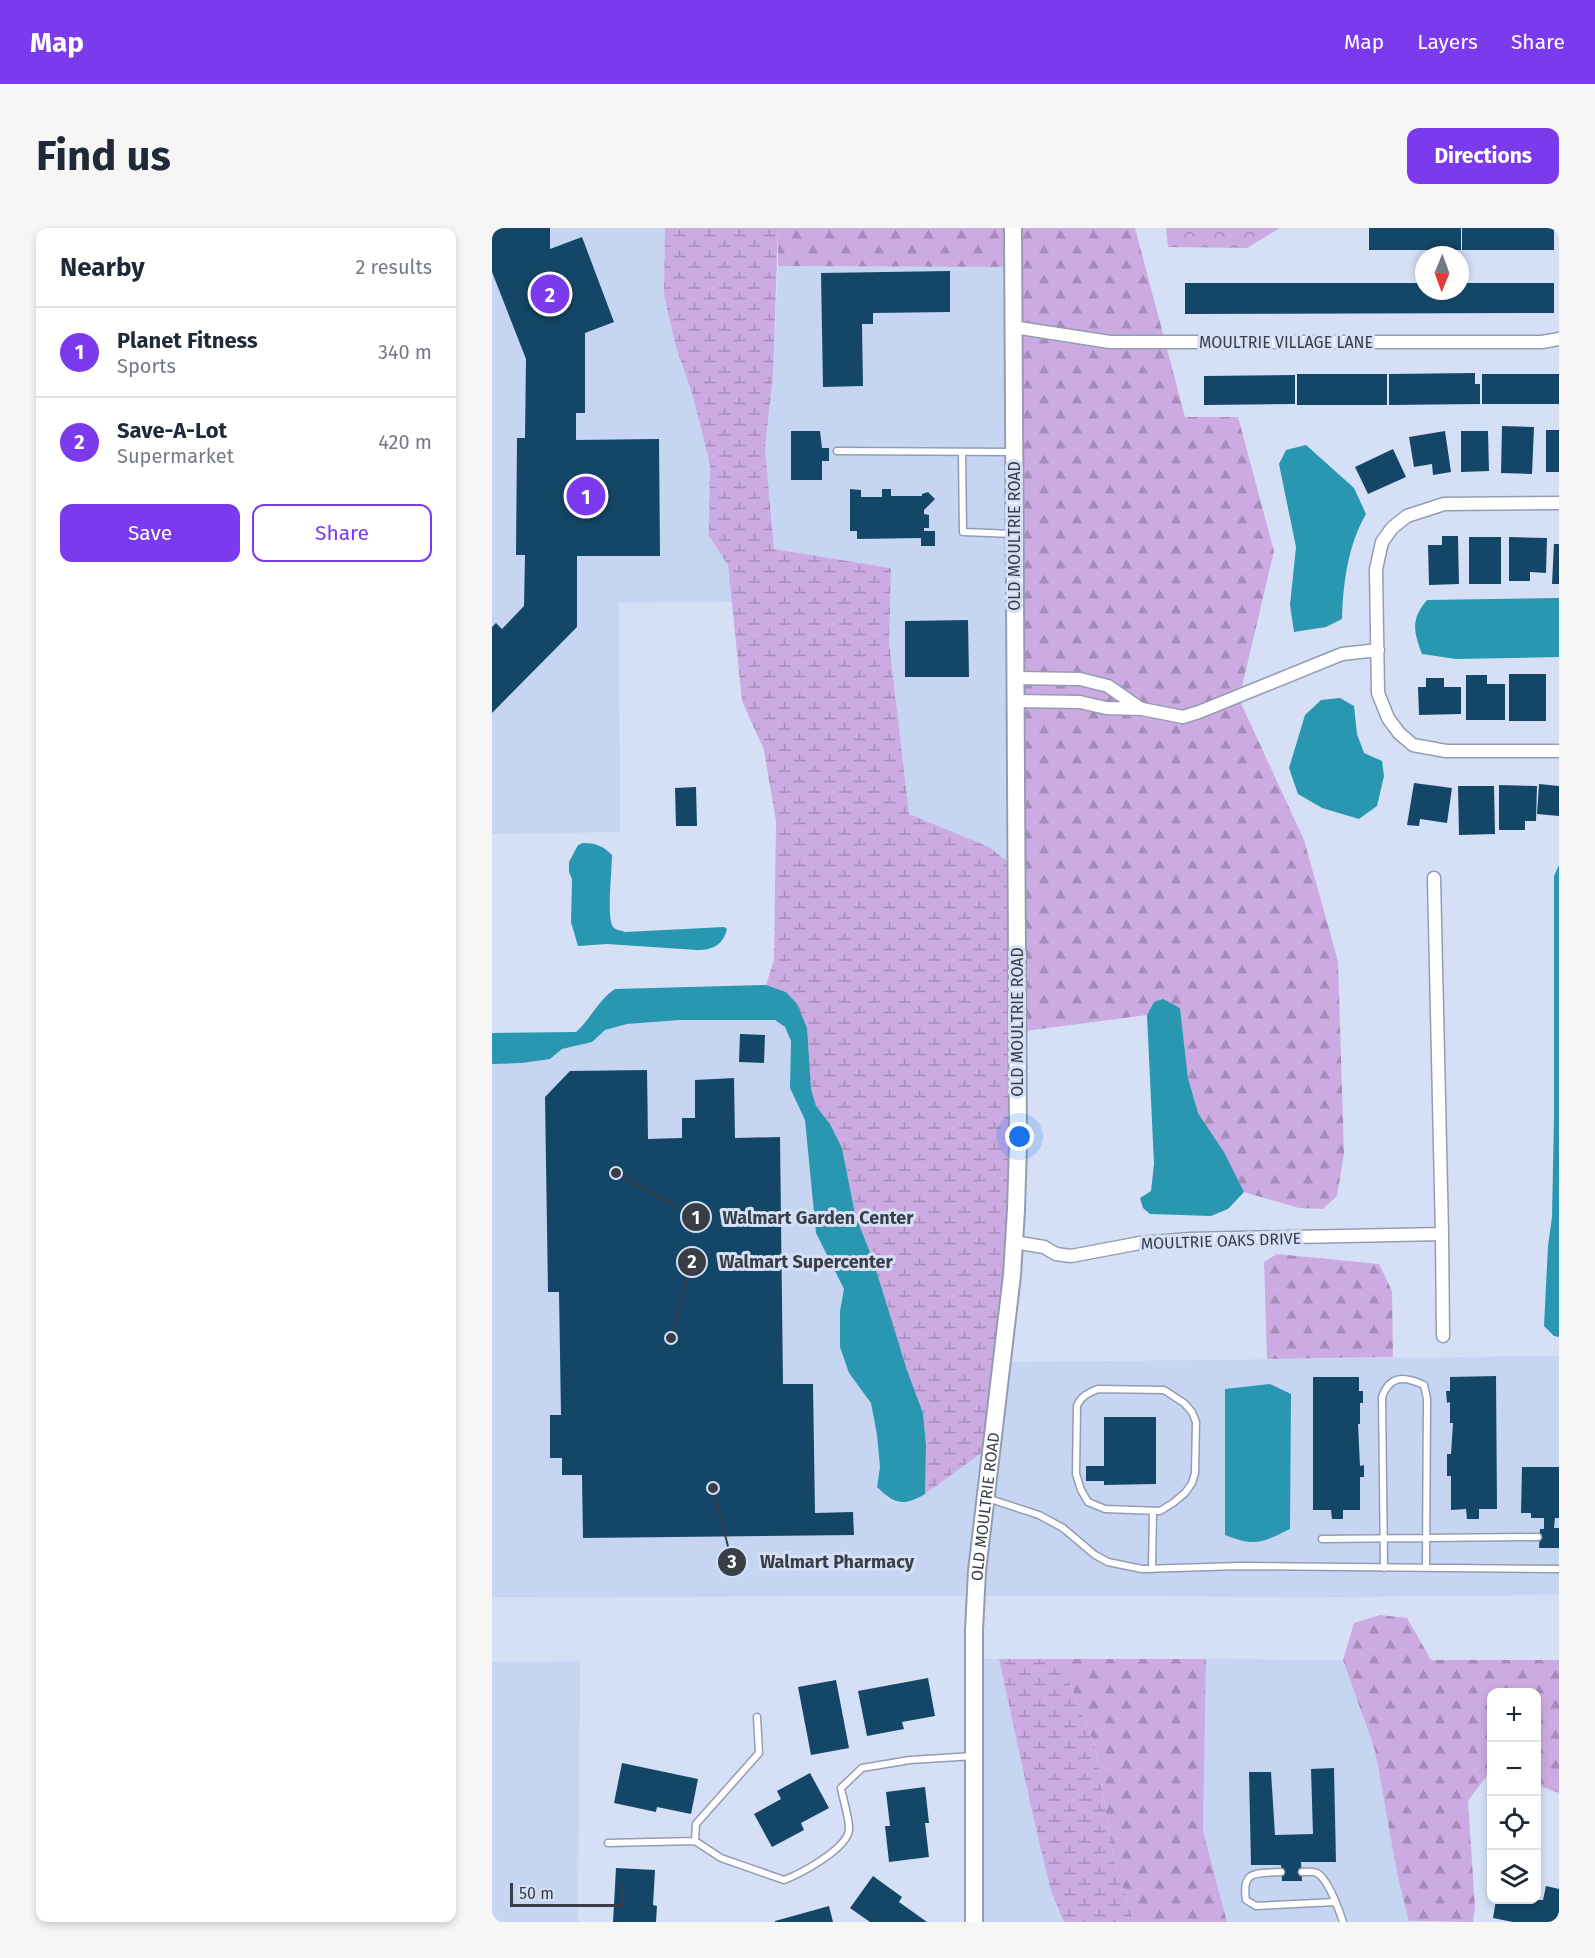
<!DOCTYPE html>
<html lang="en">
<head>
<meta charset="utf-8">
<style>
	body { margin:0; font-family:"Fira Sans",sans-serif; background:#f6f6f7; color:#1f2937 }
	.controls { position:absolute; right:18px; bottom:18px; display:grid; overflow:hidden; border-radius:12px; box-shadow:0 3px 9px #0003 }
	.controls button { width:54px; height:54px; display:grid; place-items:center; padding:0; border:0; border-bottom:2px solid #e0e1e3; background:#fff; color:#1f2937; font:30px sans-serif }
	.compass { position:absolute; left:923px; top:18px; width:54px; height:54px; border-radius:50%; background:#fff; box-shadow:0 3px 9px #0003; rotate:181deg }
	.scale { position:absolute; left:18px; bottom:15px; width:114px; box-sizing:border-box; padding-left:6px; border:3px solid #383d46; border-top:0; font-size:16px; line-height:21px; white-space:nowrap; color:#383d46; -webkit-text-stroke:4px #d5e0f6; paint-order:stroke }
	.you { position:absolute; left:528px; top:909px; width:21px; height:21px; margin:-15px; border:4px solid #fff; border-radius:50%; background:#1a73e8; box-shadow:0 0 0 9px #1a73e833 }
	.badge { display:grid; place-items:center; width:39px; height:39px; border-radius:50%; background:#7c3aed; color:#fff; font-size:20px; font-weight:700 }
	.pin { position:absolute; translate:-50% -50%; border:3px solid #fff; box-shadow:0 2px 6px #0006 }
	.list { margin:0; padding:0; list-style:none }
	h2 { display:flex; justify-content:space-between; align-items:center; height:78px; margin:0; padding:0 24px; font-size:26px }
	h2 small { font-size:20px; font-weight:400; color:#747a83 }
	.list li { display:grid; grid-template-columns:39px 1fr auto; gap:18px; align-items:center; box-sizing:border-box; height:90px; padding:0 24px; border-top:2px solid #e0e1e3 }
	.list b { display:block; font-size:22px; white-space:nowrap }
	.list p { margin:0; font-size:20px; white-space:nowrap; color:#747a83 }
	.list em { font-size:20px; font-style:normal; color:#747a83 }
	.actions { display:flex; gap:12px; padding:18px 24px }
	.actions a { flex:1; padding:14px 0; border:2px solid #7c3aed; border-radius:12px; text-align:center; font-size:21px; color:#7c3aed }
	.actions .main { background:#7c3aed; color:#fff }
	.icon { flex:none; width:33px; height:33px; fill:none; stroke:currentColor; stroke-width:2; stroke-linecap:round; stroke-linejoin:round }
	.map { position:relative; flex:none; width:1067px; height:1694px; overflow:hidden; border-radius:12px }
	header { display:flex; align-items:center; gap:36px; box-sizing:border-box; height:84px; padding:0 30px; background:#7c3aed; color:#fff }
	header strong { font-size:28px }
	nav { display:flex; gap:33px; margin-inline-start:auto; font-size:21px }
	.intro { display:flex; align-items:center; justify-content:space-between; box-sizing:border-box; height:144px; padding:0 36px }
	h1 { margin:0; font-size:42px }
	.button { padding:15px 27px; border-radius:12px; background:#7c3aed; color:#fff; font-size:21px; font-weight:700 }
	main { display:flex; gap:36px; padding:0 36px }
	aside { flex:1; background:#fff; border-radius:12px; box-shadow:0 3px 9px #0003 }
	.map>svg:first-child { display:block }
	.built { fill:#c6d5f2 }
	.forest { fill:url(#forest-firs) }
	.wetland { fill:url(#wetland-marsh) }
	.park { fill:url(#park-crowns) }
	.water { fill:#2997b0 }
	.building { fill:#144767 }
	.lines { fill:none; stroke-linecap:round; stroke-linejoin:round }
	.lane-casing { stroke:#939db2; stroke-width:9 }
	.street-casing { stroke:#939db2; stroke-width:15 }
	.secondary-casing { stroke:#939db2; stroke-width:20 }
	.lane { stroke:#fff; stroke-width:6 }
	.street { stroke:#fff; stroke-width:12 }
	.secondary { stroke:#fff; stroke-width:16 }
	.labels { text-anchor:middle; dominant-baseline:central; stroke-width:6; stroke-linejoin:round; paint-order:stroke }
	.street-label { font-size:16px; fill:#383d46; stroke:#d5e0f6 }
	.leader { fill:none; stroke:#383d46; stroke-width:2 }
	.callout-dot { fill:#383d46; stroke:#d5e0f6; stroke-width:2 }
	.mark-label { font-size:18px; text-anchor:middle; font-weight:bold; fill:#fff }
	.callout-label { font-size:18px; text-anchor:middle; font-weight:bold; fill:#383d46; stroke:#d5e0f6; stroke-width:6; stroke-linejoin:round; paint-order:stroke }
</style>
</head>
<body>
<header>
<strong>Map</strong>
<nav><a>Map</a><a>Layers</a><a>Share</a></nav>
</header>
<div class="intro"><h1>Find us</h1><a class="button">Directions</a></div>
<main>
<aside>
<h2>Nearby<small>2 results</small></h2>
<ul class="list">
<li><span class="badge">1</span><div><b>Planet Fitness</b><p>Sports</p></div><em>340 m</em></li>
<li><span class="badge">2</span><div><b>Save-A-Lot</b><p>Supermarket</p></div><em>420 m</em></li>
</ul>
<div class="actions"><a class="main">Save</a><a>Share</a></div>
</aside>
<div class="map">
<svg width="1067" height="1694" viewBox="0 0 1067 1694">
	<defs>
		<pattern id="forest-firs" width="22" height="20" patternUnits="userSpaceOnUse" patternTransform="scale(1.5)"><rect width="22" height="20" fill="#ccabe3"/><path d="M5 1l3.5 6h-7zM16 11l3.5 6h-7z" fill="#a78cba"/></pattern>
		<pattern id="wetland-marsh" width="20" height="14" patternUnits="userSpaceOnUse" patternTransform="scale(1.5)"><rect width="20" height="14" fill="#ccabe3"/><path d="M1 5h8M5 5V1M11 12h8M15 12V8" fill="none" stroke="#a78cba"/></pattern>
		<pattern id="park-crowns" width="20" height="18" patternUnits="userSpaceOnUse" patternTransform="scale(1.5)"><rect width="20" height="18" fill="#ccabe3"/><path d="M2 6a3 3 0 1 1 6 0M12 15a3 3 0 1 1 6 0" fill="none" stroke="#a78cba"/></pattern>
	</defs>
	<rect width="100%" height="100%" fill="#d5e0f6"/>
	<path class="built" d="M0 0H173L172 67 184 119 200 165 218 236 217 308 236 337 240 374 127 375 128 604 0 606Z
		M286 38 513 39 516 634 497 619 417 586 397 414 399 340 282 321 273 221 281 147Z
		M188 792H283L293 799 299 813 298 860 313 892 324 1005 352 1061 348 1083V1119L357 1145 379 1174 385 1207 388 1239 385 1259 397 1272 407 1275 423 1272 492 1223 477 1342 476 1368 0 1369V836L30 835 58 831 70 821 100 814 113 802 135 796Z
		M1067 1128V1367L846 1369 492 1368 501 1271 518 1134Z
		M490 1431H507L541 1588 559 1663 572 1694H490Z
		M714 1431 851 1432 883 1522 906 1650 918 1694H735L711 1603Z
		M88 1433 86 1694H0V1434Z"/>
	<path class="forest" d="M286 0H513V39L286 38Z
		M529 0H643L693 189H746L782 323 747 471 812 612 846 733 852 926 845 968 831 981 807 980 752 964 732 924 706 885 696 850 688 780 662 774 655 787 533 803Z
		M785 1026 887 1036 900 1063 901 1129 775 1131 772 1034Z
		M888 1387 915 1390 939 1432H1067V1565L1045 1557 1044 1464H999V1546H996L976 1573 983 1679 981 1694 917 1693 906 1650 883 1522 851 1432 862 1395Z
		M568 1431H714L711 1603 735 1694H642L621 1628 603 1518Z"/>
	<path class="wetland" d="M173 0H286L281 147 273 221 282 321 399 340 397 414 417 586 497 619 516 634 517 982 512 1047 492 1223 433 1266 434 1217 431 1185 415 1142 381 1032 363 986 350 920 338 896 324 878 319 861 317 840 294 764 274 757 282 732 284 593 272 522 250 473 236 337 217 308 218 236 200 165 184 119 172 67Z
		M507 1431H568L603 1518 621 1628 642 1694H572L559 1663 541 1588Z"/>
	<path class="park" d="M674 0H788L755 20 676 19Z"/>
	<path class="water" d="M814 217 862 260 874 286C856 317 851 355 850 391L834 399 802 404 798 377 804 319 787 236 794 222Z
		M1067 370V429L964 431 930 426C922 404 918 392 935 372Z
		M848 470 862 478 865 506 872 525 890 533 892 548 885 578 867 591 830 580 806 566 797 540 813 487 829 472Z
		M91 615C104 615 111 618 120 627 120 642 115 686 120 697 122 702 128 702 133 704L232 699 235 701C231 717 221 722 205 722L115 716 86 718 79 694 80 651 77 644V634L86 617Z
		M1067 637V1109L1062 1108 1052 1098 1056 1018 1060 989 1062 889V648Z
		M274 757 294 764 305 776 315 800 319 861 324 878 338 896 350 920 363 986 381 1032 415 1142 431 1185 434 1217 433 1266C411 1279 402 1276 385 1259L388 1239 385 1207 379 1175 357 1145 348 1119V1083L352 1061 324 1005 313 892 298 860 299 813 293 799 283 792H188L135 796 113 802 100 814 70 821 58 831 30 835 0 836V805L84 804C99 791 106 772 123 761Z
		M671 771 688 780 696 850 706 885 732 924 752 964 736 981 719 988 658 986 651 980 648 970 659 963 662 936 655 787 662 774Z
		M778 1156 799 1166 798 1301C769 1315 765 1319 733 1307V1161Z"/>
	<path class="building" d="M0 0H58V21L90 9 122 94 93 105V185H84V212L167 211 168 328H85V399L0 485V399L4 395 10 401 32 378 33 327H24L25 210H33L34 131 0 44Z
		M877 0H969V22H877Z
		M970 0H1062V22H970Z
		M458 43V84L381 85V96H370L371 158 331 159 329 45Z
		M693 55H932V63H968V55H1062V85L693 86Z
		M983 145V156H988V176L897 177V146Z
		M805 146H895V177H805Z
		M990 146H1067V176H990Z
		M803 147V176L712 177V148Z
		M1010 198 1042 199 1040 246 1009 245Z
		M1054 202H1067V244H1054Z
		M299 203H328L330 220H337V233H330V252H299Z
		M953 203 959 244 941 247 940 236 922 239 917 209Z
		M969 203H996L997 243 969 244Z
		M901 221 914 249 876 266 863 239Z
		M358 261 369 262V269H390V261H399V268H430V266L436 264 443 271 432 282V286L437 287V300H432V303H443V318H429V310L365 311V303H358Z
		M950 308H966L967 356 937 357 936 317H950Z
		M977 309H1009V356H977Z
		M1017 309 1055 310 1054 345 1038 344V353H1017Z
		M1062 316H1067V356H1060Z
		M476 392 477 449H413V393Z
		M1017 446H1054V493H1017Z
		M974 447H995V456H1013V492H974Z
		M934 450H952V459H969V486L927 487 926 459H934Z
		M922 555 960 560 955 595 928 591 927 598 915 597Z
		M1047 556 1067 558V588L1045 586Z
		M1007 557 1045 558 1044 593H1033V602H1007Z
		M966 558H1002L1003 606 967 607Z
		M204 559 205 598H184L183 560Z
		M248 806 273 807 272 835 247 834Z
		M155 842 156 911 190 910V890H203V852L242 850 243 910 288 909 291 1156H321L323 1285 361 1284 362 1307 91 1310 90 1247H70V1230H58V1187H69L67 1064H56L53 869 78 843Z
		M1004 1148 1005 1281H987V1291H975L974 1281 959 1282V1248H955V1226H959L961 1195H958V1174L955 1175 954 1163H958V1149Z
		M821 1149H867V1163H871V1175H868V1196H866L868 1238 872 1237V1249H868V1282H851V1291H840L839 1282H821Z
		M612 1189H664V1256L612 1257V1253H594V1238H612Z
		M1030 1239H1067V1290H1063L1062 1300H1067V1320H1047L1048 1301H1052V1290H1039V1285H1029Z
		M436 1450 443 1488 410 1494 412 1501 375 1508 366 1463Z
		M344 1452 357 1520 319 1527 306 1459Z
		M130 1535 206 1551 199 1586 165 1579 164 1584 122 1575Z
		M842 1540 844 1634H809L810 1653H790L789 1637H759L757 1544H779L783 1607 821 1606 819 1541Z
		M318 1545 337 1580 309 1595 312 1602 280 1619 262 1586 289 1571 285 1563Z
		M433 1559 437 1595H433L437 1629 397 1634 393 1598H398L394 1564Z
		M124 1640 163 1642 161 1677 165 1678 164 1694H121Z
		M381 1648 410 1669 407 1674 435 1694H378L358 1680Z
		M1054 1658 1067 1661V1694H1021L1001 1690 1004 1672H1051Z
		M337 1678 341 1694H283V1693Z"/>
	<g class="lines">
		<defs>
			<path id="lane" d="M345 223 521 224
				M470 224 471 304 522 306
				M606 1161 672 1162 692 1175 700 1184 704 1194 703 1245 700 1255 693 1265 681 1275 668 1283 613 1281 596 1274 589 1262 584 1246 585 1178C589 1168 596 1165 606 1161Z
				M495 1270 547 1287 571 1300 603 1327 616 1334 650 1341 748 1338 1067 1341
				M830 1311 1046 1309
				M892 1340 890 1169C898 1147 912 1148 932 1157L935 1171 934 1340
				M660 1341 661 1283
				M265 1489 267 1525 204 1596 203 1613 229 1630 292 1652C308 1646 355 1621 357 1602 358 1592 351 1572 349 1560L370 1540 418 1532 482 1528
				M116 1615 203 1613
				M789 1644C765 1646 749 1641 754 1672L764 1678 843 1674
				M810 1644C814 1644 820 1643 825 1645 836 1651 847 1682 851 1694"/>
			<path id="street" d="M521 99 618 114H1050L1067 111
				M1067 275 952 276 915 288 900 300 890 314 884 341 886 465 896 490 907 505 921 517 954 523H1067
				M523 450 588 451 616 458 649 481
				M523 473 588 474 614 480 650 481 691 489 707 484 850 426 886 422
				M950 1006 951 1108
				M522 1014 552 1019 564 1026 579 1028 648 1015 698 1011 950 1006 942 650"/>
			<g id="secondary">
				<path id="s1" d="M482 1694V1402L485 1343 520 1047 524 982 526 917 521 0"/>
			</g>
		</defs>
		<use href="#lane" class="lane-casing"/>
		<use href="#street" class="street-casing"/>
		<use href="#secondary" class="secondary-casing"/>
		<use href="#lane" class="lane"/>
		<use href="#street" class="street"/>
		<use href="#secondary" class="secondary"/>
	</g>
	<g class="labels">
		<g class="street-label">
			<text x="794" y="114">MOULTRIE VILLAGE LANE</text>
			<text transform="translate(522 308) rotate(-90)">OLD MOULTRIE ROAD</text>
			<text transform="translate(525 794) rotate(-90)">OLD MOULTRIE ROAD</text>
			<text transform="translate(729 1013) rotate(-2)">MOULTRIE OAKS DRIVE</text>
			<text stroke="none"><textPath href="#s1" startOffset="416">OLD MOULTRIE ROAD</textPath></text>
		</g>
	</g>
	<path class="leader" d="M124 945L204 989M179 1110L200 1034M221 1260L240 1334"/>
	<g class="callout-dot">
		<circle cx="124" cy="945" r="6"/>
		<circle cx="179" cy="1110" r="6"/>
		<circle cx="221" cy="1260" r="6"/>
		<circle cx="204" cy="989" r="15"/>
		<circle cx="200" cy="1034" r="15"/>
		<circle cx="240" cy="1334" r="15"/>
	</g>
	<g class="mark-label">
		<text x="204" y="996">1</text>
		<text x="200" y="1040">2</text>
		<text x="240" y="1340">3</text>
	</g>
	<g class="callout-label">
		<text x="326" y="996">Walmart Garden Center</text>
		<text x="314" y="1040">Walmart Supercenter</text>
		<text x="345" y="1340">Walmart Pharmacy</text>
	</g>
</svg>
<div class="controls">
<button>+</button>
<button>−</button>
<button><svg class="icon" aria-label="locate" viewBox="0 0 24 24"><circle cx="12" cy="12" r="6"/><path d="M12 2v4M12 18v4M2 12h4M18 12h4"/></svg></button>
<button><svg class="icon" aria-label="layers" viewBox="0 0 24 24"><path d="M12 4l9 5-9 5-9-5zM3 14l9 5 9-5"/></svg></button>
</div>
<svg class="compass" viewBox="-18 -18 36 36"><path d="M0-13l5 13h-10z" fill="#e53935"/><path d="M0 13l5-13h-10z" fill="#747a83"/></svg>
<div class="scale">50 m</div>
<div class="you"></div>
<div class="pin badge" style="left:94px;top:268px">1</div>
<div class="pin badge" style="left:58px;top:66px">2</div>
</div>
</main>
</body>
</html>
